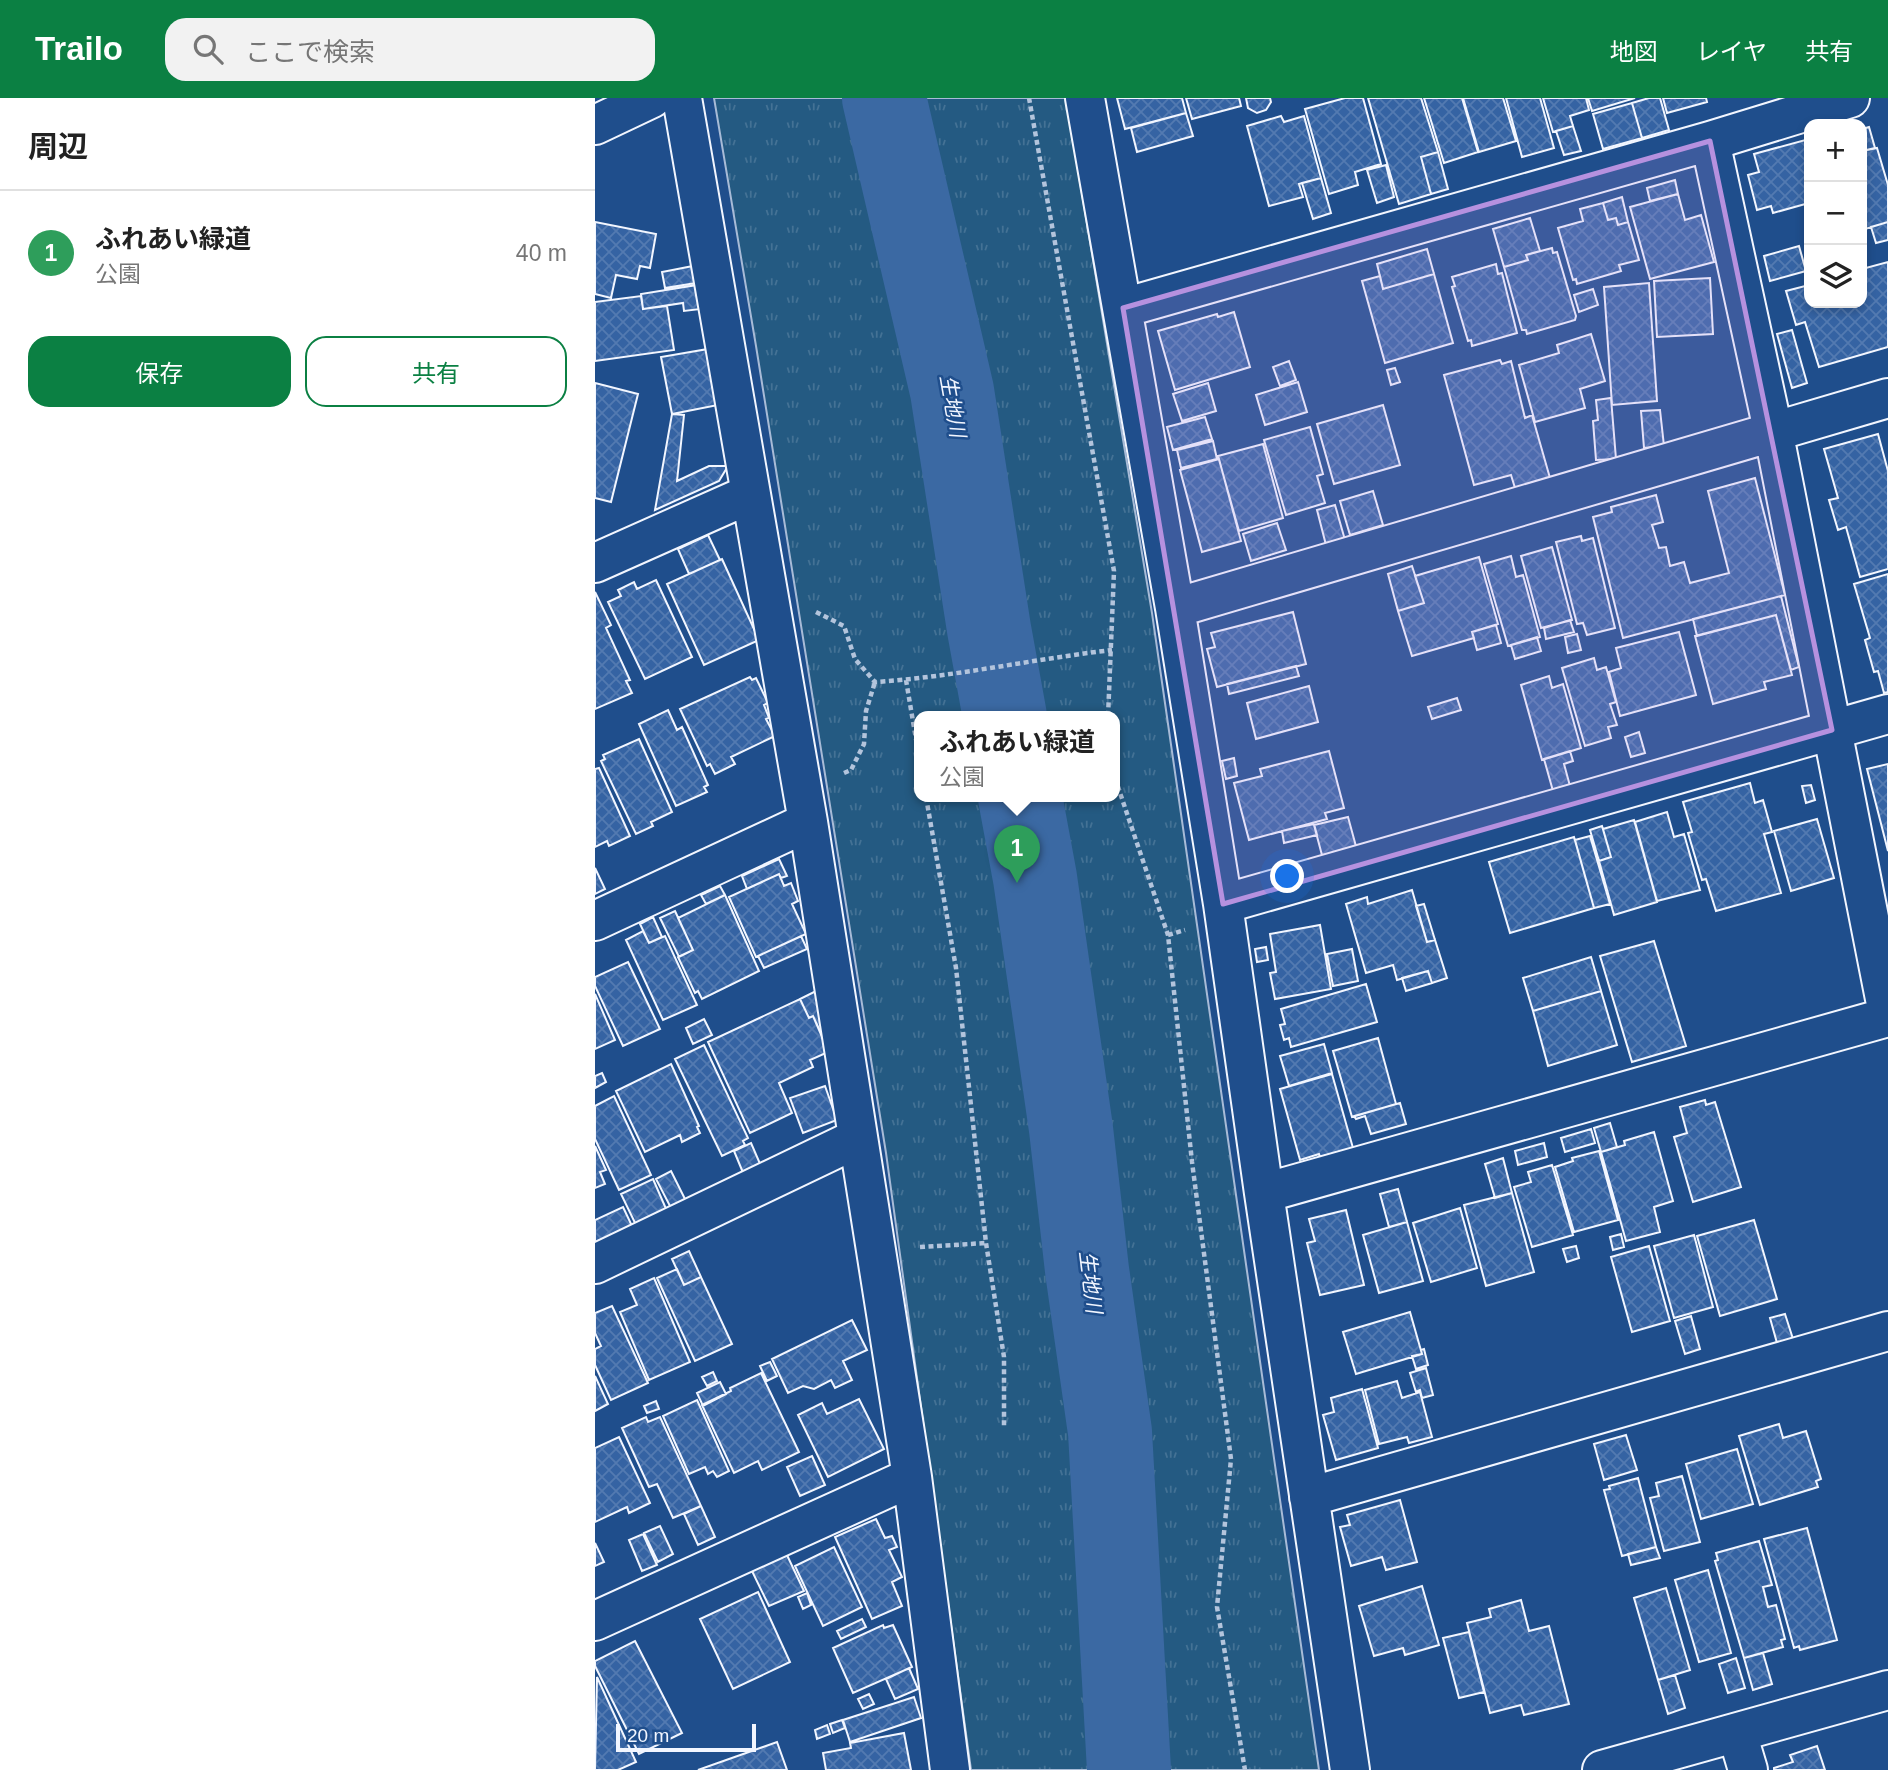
<!DOCTYPE html>
<html lang="ja">
<head>
<meta charset="utf-8">
<style>
	body { margin:0; font-family:Helvetica,"Noto Sans JP",sans-serif; background:#f2f2f2; color:#222 }
	.controls { position:absolute; right:21px; top:21px; display:grid; overflow:hidden; border-radius:14px; box-shadow:0 4px 10px #0003 }
	.controls button { width:63px; height:63px; display:grid; place-items:center; padding:0; border:0; border-bottom:2px solid #e0e0e0; background:#fff; color:#222; font:35px sans-serif }
	.scale { position:absolute; left:21px; bottom:18px; width:140px; box-sizing:border-box; padding-left:7px; border:4px solid #f2f6ff; border-top:0; font-size:19px; line-height:24px; white-space:nowrap; color:#f2f6ff; -webkit-text-stroke:5px #1f4e8c; paint-order:stroke }
	.you { position:absolute; left:693px; top:779px; width:24px; height:24px; margin:-18px; border:5px solid #fff; border-radius:50%; background:#1a73e8; box-shadow:0 0 0 10px #1a73e833 }
	.badge { display:grid; place-items:center; width:46px; height:46px; border-radius:50%; background:#0b8043; color:#fff; font-size:23px; font-weight:700 }
	.pin { position:absolute; translate:-50% -58px; filter:drop-shadow(0 2px 4px #0008) }
	.pin::after { content:''; position:absolute; top:37px; width:24px; height:21px; background:inherit; clip-path:polygon(0 0,100% 0,50% 100%) }
	.popup { position:absolute; left:319px; top:613px; width:206px; height:91px; box-sizing:border-box; display:grid; place-content:center; border-radius:14px; background:#fff; filter:drop-shadow(0 2px 5px #0005); font-size:23px; white-space:nowrap; color:#767676 }
	.popup b { font-size:26px; color:#222 }
	.popup::after { content:''; position:absolute; left:50%; top:100%; margin-left:-14px; border:14px solid transparent; border-top-color:#fff }
	.list { margin:0; padding:0; list-style:none }
	h2 { display:flex; justify-content:space-between; align-items:center; height:91px; margin:0; padding:0 28px; font-size:30px }
	h2 small { font-size:23px; font-weight:400; color:#767676 }
	.list li { display:grid; grid-template-columns:46px 1fr auto; gap:21px; align-items:center; box-sizing:border-box; height:126px; padding:0 28px; border-top:2px solid #e0e0e0 }
	.list b { display:block; font-size:26px; white-space:nowrap }
	.list p { margin:0; font-size:23px; white-space:nowrap; color:#767676 }
	.list em { font-size:23px; font-style:normal; color:#767676 }
	.actions { display:flex; gap:14px; padding:21px 28px }
	.actions a { flex:1; padding:16px 0; border:2px solid #0b8043; border-radius:21px; text-align:center; font-size:24px; color:#0b8043 }
	.actions .main { background:#0b8043; color:#fff }
	.icon { flex:none; width:38px; height:38px; fill:none; stroke:currentColor; stroke-width:2; stroke-linecap:round; stroke-linejoin:round }
	.map { position:relative; flex:none; width:1293px; height:1672px; overflow:hidden }
	header { display:flex; align-items:center; gap:42px; box-sizing:border-box; height:98px; padding:0 35px; background:#0b8043; color:#fff }
	header strong { font-size:33px }
	nav { display:flex; gap:38px; margin-inline-start:auto; font-size:24px }
	.search { width:490px; height:63px; background:#f2f2f2; display:flex; align-items:center; gap:18px; box-sizing:border-box; padding:0 24px; border-radius:21px; color:#767676; font-size:26px }
	main { display:flex }
	aside { flex:1; background:#fff }
	.map>svg:first-child { display:block }
	.grass { fill:url(#grass-tufts); stroke:#a8bbd7; stroke-width:2; fill-rule:evenodd }
	.lines { fill:none; stroke-linecap:round; stroke-linejoin:round }
	.river { stroke:#3b69a3; stroke-width:84 }
	.building { fill:url(#building-cross-hatch); stroke:#f2f6ff; stroke-width:2 }
	.street-casing { stroke:#f2f6ff; stroke-width:42 }
	.path { stroke:#b3c4dc; stroke-width:4.5; stroke-dasharray:5 3.5; stroke-linecap:butt }
	.street { stroke:#1f4e8c; stroke-width:38 }
	.marked { fill:#b691df; fill-opacity:0.2; stroke:#b691df; stroke-width:5; stroke-linejoin:round }
	.labels { text-anchor:middle; dominant-baseline:central; stroke-width:5; stroke-linejoin:round; paint-order:stroke }
	.water-label { font-size:21px; font-style:italic; fill:#f2f6ff; stroke:#1f4e8c }
</style>
</head>
<body>
<header>
<strong>Trailo</strong>
<div class="search"><svg class="icon" aria-label="search" viewBox="0 0 24 24"><circle cx="10" cy="10" r="6"/><path d="M15 15l6 6"/></svg>ここで検索</div>
<nav><a>地図</a><a>レイヤ</a><a>共有</a></nav>
</header>
<main>
<aside>
<h2>周辺<small></small></h2>
<ul class="list">
<li><span class="badge" style="background:#2e9e5b">1</span><div><b>ふれあい緑道</b><p>公園</p></div><em>40 m</em></li>
</ul>
<div class="actions"><a class="main">保存</a><a>共有</a></div>
</aside>
<div class="map">
<svg width="1293" height="1672" viewBox="0 0 1293 1672">
	<defs>
		<pattern id="grass-tufts" width="24" height="20" patternUnits="userSpaceOnUse" patternTransform="scale(1.75)"><rect width="24" height="20" fill="#245a82"/><path d="M3 7l-1-3M5 7V3M7 7l1-3M15 17l-1-3M17 17v-4M19 17l1-3" fill="none" stroke="#447295"/></pattern>
		<pattern id="building-cross-hatch" width="8" height="8" patternUnits="userSpaceOnUse" patternTransform="scale(1.75)"><rect width="8" height="8" fill="#3563a3"/><path d="M0 0l8 8M0 8l8-8" fill="none" stroke="#537ab1"/></pattern>
	</defs>
	<rect width="100%" height="100%" fill="#1f4e8c"/>
	<path class="grass" d="M119 0H471L557 515 724 1672H376L291 1055 161 248ZM324 619H520V699H324Z"/>
	<g class="lines">
		<path class="river" d="M289 0 357 293 394 531 410 619
			M425 699 440 780 476 1031 492 1172 515 1334 534 1672"/>
	</g>
	<path class="building" d="M522 0H587L591 15 530 31Z
		M591 0H644L646 8 597 21Z
		M651 0H675L676 4 671 12 662 15 653 10Z
		M750 0H768L786 66 760 74 763 87 734 96 710 11Z
		M773 0H826L843 54 826 59 836 96 804 106Z
		M829 0H867L883 54 849 65Z
		M868 0H908L921 43 884 54Z
		M911 0H945L959 50 927 59Z
		M948 0H991L994 12 975 18 978 28 958 34Z
		M993 0H1040L997 13Z
		M1054 0H1065L1074 32 1047 40 1037 5Z
		M1068 0H1111L1112 4 1072 15Z
		M1037 5 1047 40 1008 51 998 16Z
		M591 15 598 38 542 54 536 30Z
		M686 18 689 24 709 18 726 80 704 86 708 99 674 108 652 28Z
		M978 28 986 53 969 57 961 33Z
		M1274 29 1280 50 1267 53V31Z
		M1214 41V105L1178 115 1176 108 1162 112 1153 77 1164 74 1159 56Z
		M1282 50 1293 87V124L1267 132V53Z
		M843 54 853 91 836 96 826 59Z
		M791 67 799 99 782 105 772 72Z
		M726 80 736 115 718 121 707 85Z
		M1080 82 1083 96 1055 103 1052 90Z
		M1083 96 1090 122 1106 117 1119 164 1055 181 1035 109Z
		M1027 99 1033 124 1023 127 1021 120 1013 122 1008 105Z
		M1008 105 1013 122 1021 120 1023 127 1033 124 1044 162 1024 167 1026 173 982 186 981 181 978 182 963 130 988 123 985 111Z
		M935 120 945 153 931 157 933 162 909 169 898 131Z
		M0 124 61 136 55 170 45 168 42 181 21 177 16 200 0 196Z
		M1293 124V142L1281 145 1276 129Z
		M1204 148 1211 173 1175 183 1169 158Z
		M957 150 958 155 962 154 981 218 980 222 932 236 931 232H927L909 169 933 162 931 157Z
		M832 151 839 176 788 191 782 166Z
		M1293 164V249L1224 269 1210 224 1201 227 1191 193 1214 187V205H1267V171Z
		M901 166 903 176 907 175 922 235 877 248 876 242 873 243 857 189 860 188 857 179Z
		M98 168 101 185 70 190 67 174Z
		M839 176 858 245 790 265 767 183 785 178 788 191Z
		M1115 180 1118 236 1062 239 1059 183Z
		M1054 185 1062 303 1017 307 1009 189Z
		M102 187 106 211 89 213 88 205 48 211 46 196Z
		M998 191 1003 207 984 214 979 197Z
		M46 198 48 211 72 208 79 252 0 263V204Z
		M639 214 655 269 580 292 563 233 622 216 623 219Z
		M1197 232 1212 285 1197 290 1182 236Z
		M996 236 1010 283 985 291 990 310 940 324 924 267 964 255 962 247Z
		M113 251 123 307 77 316 66 259Z
		M905 262 907 266 916 263 930 320 937 317 955 380 920 390 916 377 879 387 849 277Z
		M694 263 701 282 685 288 678 269Z
		M800 270 805 284 796 287 792 272Z
		M703 284 712 314 670 327 661 297Z
		M0 285 43 296 16 404 0 400Z
		M613 285 621 313 587 323 578 296Z
		M1016 300 1021 361 1001 362 998 323 1003 322 1001 302Z
		M788 307 805 367 739 386 722 326Z
		M1065 312 1069 348 1049 350 1046 313Z
		M77 316 89 317 82 383 114 368H133L124 383 60 412Z
		M610 319 617 341 578 352 572 329Z
		M715 329 728 376 722 378 730 405 691 417 669 342Z
		M1283 336 1293 373V471L1265 479 1251 429 1243 432 1234 402 1243 400 1229 351Z
		M618 343 622 361 586 370 582 352Z
		M668 346 688 420 644 433 623 358Z
		M624 361 646 443 607 454 585 372Z
		M1160 380 1190 497 1028 540 998 419 1017 414 1016 409 1061 397 1068 424 1057 427 1064 450 1071 449 1075 468 1089 464 1095 485 1134 475 1113 393Z
		M778 393 788 427 755 437 745 403Z
		M740 407 750 442 731 447 722 412Z
		M682 425 691 452 656 463 648 436Z
		M113 437 125 462 94 476 83 451Z
		M986 438 987 443 998 440 1020 530 992 537 988 525 982 526 961 444Z
		M957 449 977 522 946 530 926 458Z
		M916 458 921 479 928 477 945 539 913 548 889 466Z
		M884 459 903 526 877 534 879 540 817 558 803 513 829 505 820 478Z
		M127 461 164 542 109 567 72 486Z
		M817 468 829 505 803 513 793 476Z
		M1293 476V594L1289 595 1283 573 1279 574 1270 542 1275 540 1259 486Z
		M61 482 97 559 50 581 13 504 26 498 23 492 39 484 42 491Z
		M0 494 16 527 11 530 35 582 31 583 37 595 0 611Z
		M1186 498 1204 569 1196 572 1181 517 1102 538 1098 521Z
		M698 514 711 566 622 589 612 551 620 549 616 535Z
		M1181 517 1197 577 1169 584 1171 591 1118 606 1100 538Z
		M975 522 979 534 951 541 949 530Z
		M901 527 906 545 882 552 877 534Z
		M1084 534 1101 597 1025 618 1014 574 1026 570 1021 550Z
		M982 536 986 552 973 555 970 539Z
		M942 539 946 553 920 561 916 547Z
		M999 560 1002 572 1011 569 1021 604 1015 606 1022 627 1013 629 1016 640 990 648 967 570Z
		M701 568 704 578 634 596 632 586Z
		M954 578 957 590 968 586 986 650 947 662 926 587Z
		M155 579 157 582 161 580 173 605 169 607 174 620 171 621 180 638 136 659 140 666 120 676 115 666 112 668 85 611Z
		M714 588 723 624 661 641 652 605Z
		M862 600 866 612 837 621 833 609Z
		M73 612 82 632 87 629 113 687 109 689 112 694 81 708 44 626Z
		M1044 634 1050 655 1036 659 1030 639Z
		M44 641 77 714 56 724 58 728 41 736 6 663 10 661 8 657Z
		M734 653 749 710 730 715 732 721 654 742 639 685 667 678 665 671Z
		M975 653 978 663 969 666 975 688 958 693 949 661Z
		M639 660 642 678 631 681 627 663Z
		M1293 666V753L1272 671Z
		M4 670 35 738 14 748 12 743 0 749V671Z
		M1155 685 1160 705 1168 702 1177 734 1169 736 1186 795 1121 813 1111 781 1107 782 1093 735 1097 734 1088 704Z
		M1216 687 1220 702 1211 705 1207 688Z
		M1072 714 1079 739 1089 736 1105 792 1062 803 1040 724Z
		M753 719 762 752 728 761 719 727Z
		M1222 721 1239 780 1196 793 1179 733Z
		M1039 722 1062 804 1019 817 1004 763 1016 759 1008 731Z
		M719 726 722 737 689 745 687 733Z
		M1007 728 1016 759 1004 763 995 732Z
		M995 738 1015 806 999 810 980 742Z
		M979 739 999 810 915 835 894 764Z
		M184 761 192 778 186 780 184 776 152 791 147 778Z
		M0 770 10 791 0 796Z
		M184 776 189 788 196 785 203 803 197 806 211 836 161 859 134 799Z
		M125 788 130 797 111 806 106 797Z
		M817 792 832 844 840 842 852 880 837 885 833 873 802 882 798 867 771 875 751 806 772 799 773 806Z
		M130 797 164 873 107 901 103 893 100 895 83 859 98 852 83 820Z
		M829 806 840 842 832 844 821 808Z
		M80 813 98 852 84 859 65 820Z
		M58 819 67 839 54 845 45 826Z
		M725 827 736 891 680 901 675 875 681 874 675 836Z
		M48 833 54 845 70 838 102 907 68 922 31 842Z
		M206 838 212 851 169 870 163 858Z
		M1059 843 1091 948 1037 964 1005 858Z
		M671 849 673 862 662 864 660 851Z
		M757 851 763 883 738 888 732 856Z
		M996 859 1006 893 938 913 928 880Z
		M33 864 65 931 28 948 0 888V879Z
		M833 873 837 885 811 893 807 880Z
		M771 886 782 924 696 949 694 940 689 942 685 927 690 926 686 911Z
		M221 893 228 941 218 918 214 920 205 901Z
		M1006 893 1022 947 953 968 938 913Z
		M0 896 20 942 0 951Z
		M205 901 214 920 218 918 232 948 229 949 231 955 215 962 218 969 184 985 197 1015 155 1035 113 944Z
		M109 921 117 937 98 946 91 930Z
		M783 940 801 1006 757 1019 738 953Z
		M729 946 737 975 694 988 685 958Z
		M109 947 153 1040 148 1043 150 1047 127 1058 80 961Z
		M76 966 104 1028 102 1029 105 1035 87 1044 85 1037 50 1054 21 993Z
		M7 975 11 984 0 990V978Z
		M737 976 758 1050 725 1059 724 1056 705 1062 685 991Z
		M230 988 242 1022 208 1035 195 1000Z
		M19 998 56 1077 24 1092 0 1041V1008Z
		M1110 1002 1111 1007 1120 1004 1146 1089 1098 1104 1079 1039 1092 1035 1085 1009Z
		M805 1005 811 1026 776 1036 770 1018 761 1021 759 1018Z
		M1015 1025 1022 1049 1006 1054 999 1030Z
		M996 1031 1000 1045 970 1054 966 1040Z
		M1059 1034 1078 1103 1059 1109 1065 1134 1031 1143 1006 1054 1030 1047 1029 1043Z
		M156 1045 166 1068 149 1077 139 1053Z
		M949 1045 952 1059 923 1067 920 1053Z
		M0 1048 11 1072 5 1074 10 1086 0 1090Z
		M1004 1053 1023 1122 979 1134 960 1069 978 1063 977 1060Z
		M908 1060 917 1095 900 1100 890 1066Z
		M957 1067 978 1137 937 1149 919 1089 936 1084 933 1074Z
		M76 1073 91 1103 76 1110 61 1081Z
		M58 1081 72 1113 41 1127 26 1096Z
		M803 1091 812 1124 794 1129 785 1096Z
		M917 1095 939 1174 891 1188 869 1107Z
		M28 1109 37 1128 0 1145V1122Z
		M865 1110 882 1170 836 1184 818 1125Z
		M751 1112 769 1187 725 1197 712 1145 720 1143 714 1121Z
		M1159 1122 1182 1201 1125 1218 1102 1138Z
		M812 1124 828 1183 784 1195 768 1137Z
		M1026 1136 1029 1149 1018 1152 1015 1139Z
		M1099 1137 1118 1209 1079 1220 1059 1148Z
		M981 1148 984 1160 972 1164 968 1151Z
		M1054 1148 1075 1223 1037 1234 1016 1159Z
		M94 1153 106 1179 89 1187 77 1161Z
		M82 1171 89 1187 106 1179 137 1246 100 1263 62 1180Z
		M59 1180 95 1264 54 1282 25 1214 42 1207 35 1191Z
		M17 1208 53 1285 16 1302 0 1267V1251L6 1248 0 1235V1215Z
		M815 1214 827 1256 761 1276 748 1234Z
		M1190 1216 1198 1241 1182 1245 1175 1220Z
		M1096 1218 1105 1251 1090 1256 1080 1223Z
		M257 1222 272 1252 248 1263 257 1282 240 1290 236 1282 219 1291 208 1288 193 1295 177 1261Z
		M829 1251 833 1267 821 1271 817 1258 827 1256 826 1252Z
		M175 1264 182 1278 172 1283 165 1268Z
		M831 1270 838 1297 827 1300 825 1292 821 1294 815 1275Z
		M118 1274 122 1283 112 1288 107 1279Z
		M166 1275 204 1354 167 1372 163 1363 139 1375 107 1307 136 1293 135 1290Z
		M0 1278 13 1306 0 1313Z
		M802 1283 807 1300 825 1294 837 1339 814 1345 812 1339 784 1346 770 1292Z
		M125 1284 131 1296 108 1308 102 1295Z
		M767 1291 783 1350 741 1362 728 1317 739 1314 736 1300Z
		M264 1301 289 1351 233 1379 203 1317 227 1305 232 1316Z
		M102 1302 134 1373 122 1379 118 1373 113 1376 110 1369 94 1376 68 1318Z
		M61 1303 64 1311 52 1315 49 1308Z
		M51 1319 53 1324 65 1319 106 1408 78 1420 62 1386 54 1389 27 1330Z
		M1184 1326 1188 1340 1211 1333 1226 1381 1221 1383 1223 1389 1165 1407 1144 1338Z
		M1031 1337 1042 1372 1009 1382 999 1346Z
		M24 1339 55 1405 34 1415 32 1409 0 1424V1350Z
		M1142 1351 1158 1406 1106 1421 1091 1366Z
		M217 1358 230 1387 205 1398 192 1369Z
		M1087 1378 1105 1444 1069 1453 1055 1400 1064 1398 1061 1385Z
		M1043 1380 1061 1449 1027 1458 1009 1392 1015 1391 1014 1388Z
		M805 1402 822 1464 791 1472 787 1459 756 1468 745 1429 755 1427 752 1417Z
		M106 1408 120 1439 103 1447 89 1416Z
		M281 1421 290 1440 297 1438 302 1449 294 1452 307 1479 297 1484 307 1508 277 1521 240 1439Z
		M65 1428 78 1456 63 1464 49 1435Z
		M1212 1430 1242 1542 1205 1552 1204 1548 1199 1550 1169 1441Z
		M48 1436 62 1467 47 1473 34 1442Z
		M1164 1443 1177 1487 1168 1489 1173 1509 1181 1507 1190 1541 1186 1542 1188 1549 1149 1560 1120 1463 1123 1462 1121 1455Z
		M0 1445 9 1464 0 1468Z
		M239 1449 267 1509 228 1528 200 1468Z
		M1061 1449 1065 1460 1036 1467 1033 1456Z
		M191 1455 209 1493 174 1508 156 1471Z
		M1113 1472 1136 1555 1104 1564 1080 1482Z
		M827 1488 844 1547 810 1557 808 1550 779 1558 764 1508Z
		M1071 1490 1095 1572 1063 1582 1039 1500Z
		M163 1494 195 1564 138 1591 105 1521Z
		M212 1495 216 1507 208 1511 203 1499Z
		M926 1502 934 1533 954 1528 974 1606 929 1617 926 1607 895 1615 872 1525 896 1519 894 1511Z
		M267 1521 271 1529 246 1541 242 1533Z
		M288 1527 289 1530 298 1527 317 1569 258 1595 238 1550Z
		M874 1534 889 1594 864 1600 848 1540Z
		M40 1543 87 1635 44 1656 0 1568V1563Z
		M1168 1555 1177 1586 1158 1592 1149 1560Z
		M1141 1560 1150 1590 1133 1595 1124 1566Z
		M314 1570 323 1591 300 1601 291 1581Z
		M1080 1577 1090 1610 1073 1616 1063 1582Z
		M2 1579 41 1664 23 1672H0Z
		M274 1596 279 1606 268 1611 263 1601Z
		M319 1599 326 1620 255 1644 248 1622Z
		M247 1622 250 1630 238 1635 235 1626Z
		M232 1627 235 1636 222 1641 220 1632Z
		M309 1635 316 1672H231L228 1655 256 1650 255 1645Z
		M182 1644 192 1672H103Z
		M1222 1648 1230 1672H1179V1670L1198 1664 1195 1657Z"/>
	<g class="lines">
		<defs>
			<path id="street" d="M87 0 213 724 317 1379 355 1672
				M490 0 580 510 628 806 669 1095 755 1672
				M0 27 57 0
				M1115 43 1178 332 1293 916
				M528 210 1115 43 1255 0
				M0 465 155 396
				M580 510 1293 300
				M628 806 1293 616
				M0 823 213 724
				M669 1095 1293 919
				M0 1166 263 1040
				M714 1399 1293 1233
				M0 1523 317 1379
				M1142 1635 1153 1672
				M1007 1672 1293 1592"/>
		</defs>
		<use href="#street" class="street-casing"/>
		<path class="path" d="M434 0 519 473 513 619
			M221 514 249 528 260 561 280 584C359 579 438 561 517 552
			M311 582 324 659
			M249 675 256 672 269 646 271 613 280 584
			M520 680 573 837 597 1064 636 1361 622 1509 650 1672
			M331 699 361 870 391 1145 409 1259V1328
			M573 837 590 832
			M325 1149 391 1145"/>
		<use href="#street" class="street"/>
	</g>
	<path class="marked" d="M1115 43 1237 632 628 806 528 210Z"/>
	<g class="labels">
		<g class="water-label">
			<text transform="translate(358 308) rotate(80)">生地川</text>
			<text transform="translate(496 1184) rotate(83)">生地川</text>
		</g>
	</g>
</svg>
<div class="controls">
<button>+</button>
<button>−</button>
<button><svg class="icon" aria-label="layers" viewBox="0 0 24 24"><path d="M12 4l9 5-9 5-9-5zM3 14l9 5 9-5"/></svg></button>
</div>
<div class="scale">20 m</div>
<div class="you"></div>
<div class="pin badge" style="left:422px;top:785px;background:#2e9e5b">1</div>
<div class="popup"><b>ふれあい緑道</b>公園</div>
</div>
</main>
</body>
</html>
